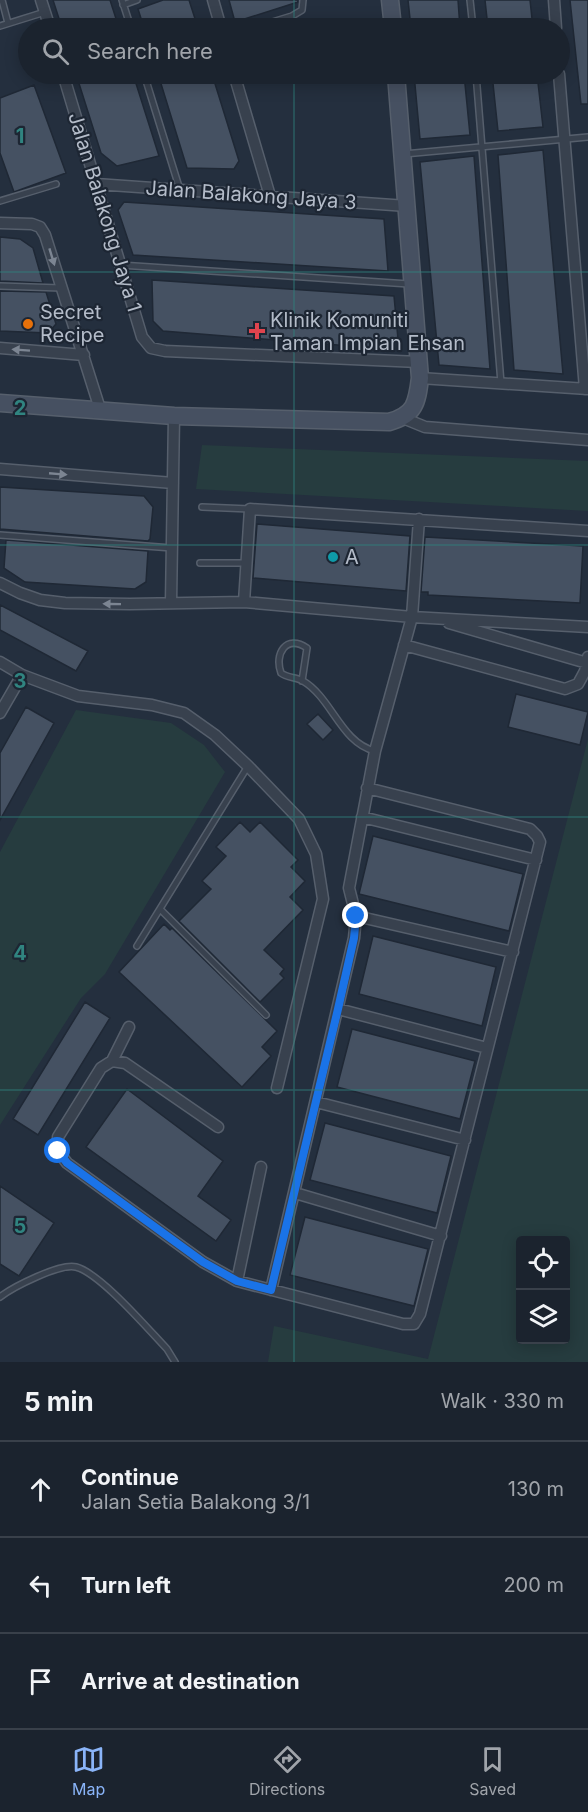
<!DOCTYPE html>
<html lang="en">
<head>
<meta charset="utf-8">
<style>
	body { margin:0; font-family:Inter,sans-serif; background:#242b36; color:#f1f3f6 }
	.controls { position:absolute; right:18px; bottom:18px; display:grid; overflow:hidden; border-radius:6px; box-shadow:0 3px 15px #0003 }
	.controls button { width:54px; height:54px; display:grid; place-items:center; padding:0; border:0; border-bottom:2px solid #39404a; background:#1b232e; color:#f1f3f6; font:30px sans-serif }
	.stop { position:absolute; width:18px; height:18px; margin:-14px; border:4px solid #1a73e8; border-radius:50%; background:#fff }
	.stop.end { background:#1a73e8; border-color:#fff; box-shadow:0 2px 6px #0008 }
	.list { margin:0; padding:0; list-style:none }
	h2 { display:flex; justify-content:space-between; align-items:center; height:78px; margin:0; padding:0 24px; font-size:26px }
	h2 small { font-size:20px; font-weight:400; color:#a0a4aa }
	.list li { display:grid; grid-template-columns:39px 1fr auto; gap:18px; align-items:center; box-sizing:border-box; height:96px; padding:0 24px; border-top:2px solid #39404a }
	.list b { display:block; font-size:22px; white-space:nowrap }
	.list p { margin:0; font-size:20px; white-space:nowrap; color:#a0a4aa }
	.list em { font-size:20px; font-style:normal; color:#a0a4aa }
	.icon { flex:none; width:33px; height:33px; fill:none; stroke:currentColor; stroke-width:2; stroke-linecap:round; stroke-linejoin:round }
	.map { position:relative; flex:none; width:588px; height:1362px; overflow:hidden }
	.search { position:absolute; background:#1b232e; box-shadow:0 3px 15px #0003; left:18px; right:18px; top:18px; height:66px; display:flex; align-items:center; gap:15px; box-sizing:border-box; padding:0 21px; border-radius:33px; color:#a0a4aa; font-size:22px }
	.sheet { height:366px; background:#1b232e }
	nav { display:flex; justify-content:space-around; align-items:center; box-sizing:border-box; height:84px; border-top:2px solid #39404a; background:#1b232e; font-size:16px; color:#a0a4aa }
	nav a { display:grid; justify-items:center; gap:3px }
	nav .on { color:#8ab4f8 }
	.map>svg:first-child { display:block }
	.green { fill:#263c3f; fill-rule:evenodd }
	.building { fill:#455162; stroke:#1f2835; stroke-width:1.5 }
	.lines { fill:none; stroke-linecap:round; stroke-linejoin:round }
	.lane-casing { stroke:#565f6c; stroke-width:8 }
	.street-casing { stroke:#565f6c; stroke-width:13 }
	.secondary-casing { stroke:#565f6c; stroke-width:19 }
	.lane { stroke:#38414e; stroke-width:5 }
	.street { stroke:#38414e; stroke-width:10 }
	.secondary { stroke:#465061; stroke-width:16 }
	.oneway { fill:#7c8592 }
	.route { stroke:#1a73e8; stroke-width:8 }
	.grid { fill:none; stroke:#308480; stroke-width:1.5; stroke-opacity:0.55 }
	.food-dot { fill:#e8710a; stroke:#1d2633; stroke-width:2 }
	.health-dot { fill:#e0444e; stroke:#1d2633; stroke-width:2 }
	.culture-dot { fill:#0f9aa8; stroke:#1d2633; stroke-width:2 }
	.labels { text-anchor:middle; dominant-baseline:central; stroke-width:4.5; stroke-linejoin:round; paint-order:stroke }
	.street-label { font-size:20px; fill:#b4bcc9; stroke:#1d2633 }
	.poi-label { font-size:20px; fill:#b4bcc9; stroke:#1d2633; text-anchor:start }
	.grid-label { font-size:20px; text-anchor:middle; font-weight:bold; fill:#308480; stroke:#1d2633; stroke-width:4.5; stroke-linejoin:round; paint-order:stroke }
</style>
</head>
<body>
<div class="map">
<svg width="588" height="1362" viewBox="0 0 588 1362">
	<rect width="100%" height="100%" fill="#242f3e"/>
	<path class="green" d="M202 445 588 461V511L196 489Z
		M76 710 171 723 204 745 225 772 105 974 81 998 0 1125V852Z
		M588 739V1362H268L274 1326 428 1359ZM566 1240V1340H520V1240Z"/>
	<path class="building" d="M53 0H110L119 28H62Z
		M163 0H189L198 28H144L138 9Z
		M229 0H297L298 2 235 22Z
		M408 0H458L460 28H411Z
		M485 0H530L533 28H488Z
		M570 0H588V104H581Z
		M76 74H133L159 156 117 166 101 153Z
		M158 74H212L239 161 234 169 187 168Z
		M414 74H464L470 135 420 139Z
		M492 74H537L543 127 498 131Z
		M34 85 66 173 14 192 0 153V98Z
		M543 150 563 374 514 370 498 155Z
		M474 156 490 369 439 365 420 162Z
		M124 202 384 219 388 271 133 255 118 210Z
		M0 237 20 239 33 248 43 283 0 281Z
		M152 280 394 296 398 339 387 349 163 331 153 321Z
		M0 291 46 292 56 324 48 333 0 331Z
		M0 487 144 496 153 507 150 539 148 541 0 529Z
		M257 524 410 536 406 591 253 578Z
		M425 537 583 546 580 603 428 595V592H421Z
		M6 540 148 551 146 582 135 589 25 582 4 568Z
		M0 605 88 651 76 671 0 630Z
		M516 694 588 712 580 745 508 727Z
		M26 707 54 723 0 820V753Z
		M318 714 333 730 323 740 307 724Z
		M240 822 250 832 260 822 298 860 291 867 305 881 290 897 303 910 264 950 284 969 280 974 284 978 260 1002 179 921 211 889 202 881 226 856 216 847Z
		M373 836 523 874 509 931 359 894Z
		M164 924 170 930 172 928 277 1031 262 1047 271 1056 242 1087 119 972Z
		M373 936 496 967 482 1026 359 994Z
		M85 1002 110 1018 38 1135 13 1119Z
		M352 1029 475 1061 460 1119 337 1087Z
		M127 1089 223 1161 198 1196 231 1220 216 1241 86 1147Z
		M325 1123 451 1156 437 1213 310 1180Z
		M0 1186 54 1223 19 1276 0 1264Z
		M305 1217 428 1249 414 1306 290 1275Z"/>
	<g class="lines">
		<defs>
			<path id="lane" d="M2 0 8 23
				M122 0 131 28
				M470 0 473 28
				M123 5 137 0
				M0 26 45 12
				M253 28 292 16 302 10 303 0
				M144 74 180 190
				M476 74 501 383
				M404 154 588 137
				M0 201 56 184
				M120 265 409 284
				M0 286 61 288
				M202 507 250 509
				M0 535 172 548
				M200 563H246
				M302 681 307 648C286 634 274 654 281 673 287 678 296 677 303 681 332 698 341 743 375 751
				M161 910 266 1015
				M137 946 248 766
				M0 1297C13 1287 60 1263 76 1267 100 1273 148 1329 167 1349L175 1362"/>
			<path id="street" d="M41 0 50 28
				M213 0 221 28
				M554 0 556 28
				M63 74 142 337 151 348 165 351 419 362
				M234 74 270 196
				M559 74 585 389
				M96 184 407 206
				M0 223 32 224 40 227 45 235 100 409
				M0 348 84 355
				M420 378 588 389
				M403 418 425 427 588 440
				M0 469 173 483
				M0 583 20 593 40 600 65 603 130 604 244 602 412 617 588 627
				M244 602 250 509 588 531
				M171 603 174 416
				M449 623 587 663
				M404 645 565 689 578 684 585 671 588 657
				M0 662 22 675 78 696 152 705 184 713 215 735 248 766 299 819 316 854 323 899 277 1088
				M0 713 22 675
				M362 817 536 860
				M356 916 513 952
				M338 1009 487 1048
				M112 1061 101 1068 58 1137V1151L67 1163 203 1262 237 1281 403 1324H414L420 1314 540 842 537 836 530 829 367 788
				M112 1061 125 1063 218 1127
				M112 1061 129 1027
				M316 1102 465 1140
				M295 1193 441 1236
				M237 1281 261 1167
				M271 1290 354 938 356 916 349 888 375 751 412 617 419 519"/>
			<path id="secondary" d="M390 0 393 28
				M0 403 174 416 389 422C415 415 417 403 420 378L396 74"/>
		</defs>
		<use href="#lane" class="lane-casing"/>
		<use href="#street" class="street-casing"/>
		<use href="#secondary" class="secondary-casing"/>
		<use href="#lane" class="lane"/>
		<use href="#street" class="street"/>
		<use href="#secondary" class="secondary"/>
	</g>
	<defs><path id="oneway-solid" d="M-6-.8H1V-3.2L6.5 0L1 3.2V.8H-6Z" transform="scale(1.5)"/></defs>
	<g class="oneway">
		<use href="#oneway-solid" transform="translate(52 257) rotate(73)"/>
		<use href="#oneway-solid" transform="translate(21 350) rotate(-176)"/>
		<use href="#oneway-solid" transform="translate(58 474) rotate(5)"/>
		<use href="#oneway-solid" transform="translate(112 604) rotate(-179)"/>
	</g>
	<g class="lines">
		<path class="route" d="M58 1151 67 1163 203 1262 237 1281 271 1290 338 1009 354 938 356 916"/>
	</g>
	<path class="grid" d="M294 0V28M294 74V1362M0 272H588M0 545H588M0 817H588M0 1090H588"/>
	<circle class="food-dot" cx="28" cy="324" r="6"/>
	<path class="health-dot" d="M254 322h6v6h6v6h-6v6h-6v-6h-6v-6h6z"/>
	<circle class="culture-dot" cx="333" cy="557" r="6"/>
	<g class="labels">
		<g class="street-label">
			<text transform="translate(251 195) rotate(4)">Jalan Balakong Jaya 3</text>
			<text transform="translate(105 212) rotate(73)">Jalan Balakong Jaya 1</text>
		</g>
		<g class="poi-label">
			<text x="40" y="312">Secret<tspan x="40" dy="23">Recipe</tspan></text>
			<text x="270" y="320">Klinik Komuniti<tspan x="270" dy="23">Taman Impian Ehsan</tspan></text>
			<text x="345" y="557">A</text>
		</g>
	</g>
	<g class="grid-label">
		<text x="20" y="143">1</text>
		<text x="20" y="415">2</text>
		<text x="20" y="688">3</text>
		<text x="20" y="960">4</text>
		<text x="20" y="1233">5</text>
	</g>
</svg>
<div class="controls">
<button><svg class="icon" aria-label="locate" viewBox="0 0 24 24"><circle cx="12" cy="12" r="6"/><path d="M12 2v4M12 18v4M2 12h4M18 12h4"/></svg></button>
<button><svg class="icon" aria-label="layers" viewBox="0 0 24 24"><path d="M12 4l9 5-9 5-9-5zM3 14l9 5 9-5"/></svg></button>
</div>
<div class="stop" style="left:58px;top:1151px"></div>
<div class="stop end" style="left:356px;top:916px"></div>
<div class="search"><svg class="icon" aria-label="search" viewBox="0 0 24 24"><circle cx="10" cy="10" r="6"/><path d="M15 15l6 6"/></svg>Search here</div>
</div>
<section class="sheet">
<h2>5 min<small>Walk · 330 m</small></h2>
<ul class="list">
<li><svg class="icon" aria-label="ahead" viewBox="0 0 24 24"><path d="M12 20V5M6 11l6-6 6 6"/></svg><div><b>Continue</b><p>Jalan Setia Balakong 3/1</p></div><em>130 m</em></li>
<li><svg class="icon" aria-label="left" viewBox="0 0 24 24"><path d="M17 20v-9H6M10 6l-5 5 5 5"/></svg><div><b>Turn left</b></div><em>200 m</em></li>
<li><svg class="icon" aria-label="arrive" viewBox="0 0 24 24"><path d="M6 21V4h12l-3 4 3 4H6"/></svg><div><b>Arrive at destination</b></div></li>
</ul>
</section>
<nav>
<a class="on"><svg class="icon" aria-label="map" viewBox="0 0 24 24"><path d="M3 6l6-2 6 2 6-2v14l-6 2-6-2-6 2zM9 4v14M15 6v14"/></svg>Map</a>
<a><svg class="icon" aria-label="directions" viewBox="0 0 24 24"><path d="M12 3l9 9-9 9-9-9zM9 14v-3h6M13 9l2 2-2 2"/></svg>Directions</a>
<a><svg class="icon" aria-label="saved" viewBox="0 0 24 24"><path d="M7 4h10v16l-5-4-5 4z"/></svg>Saved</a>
</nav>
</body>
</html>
